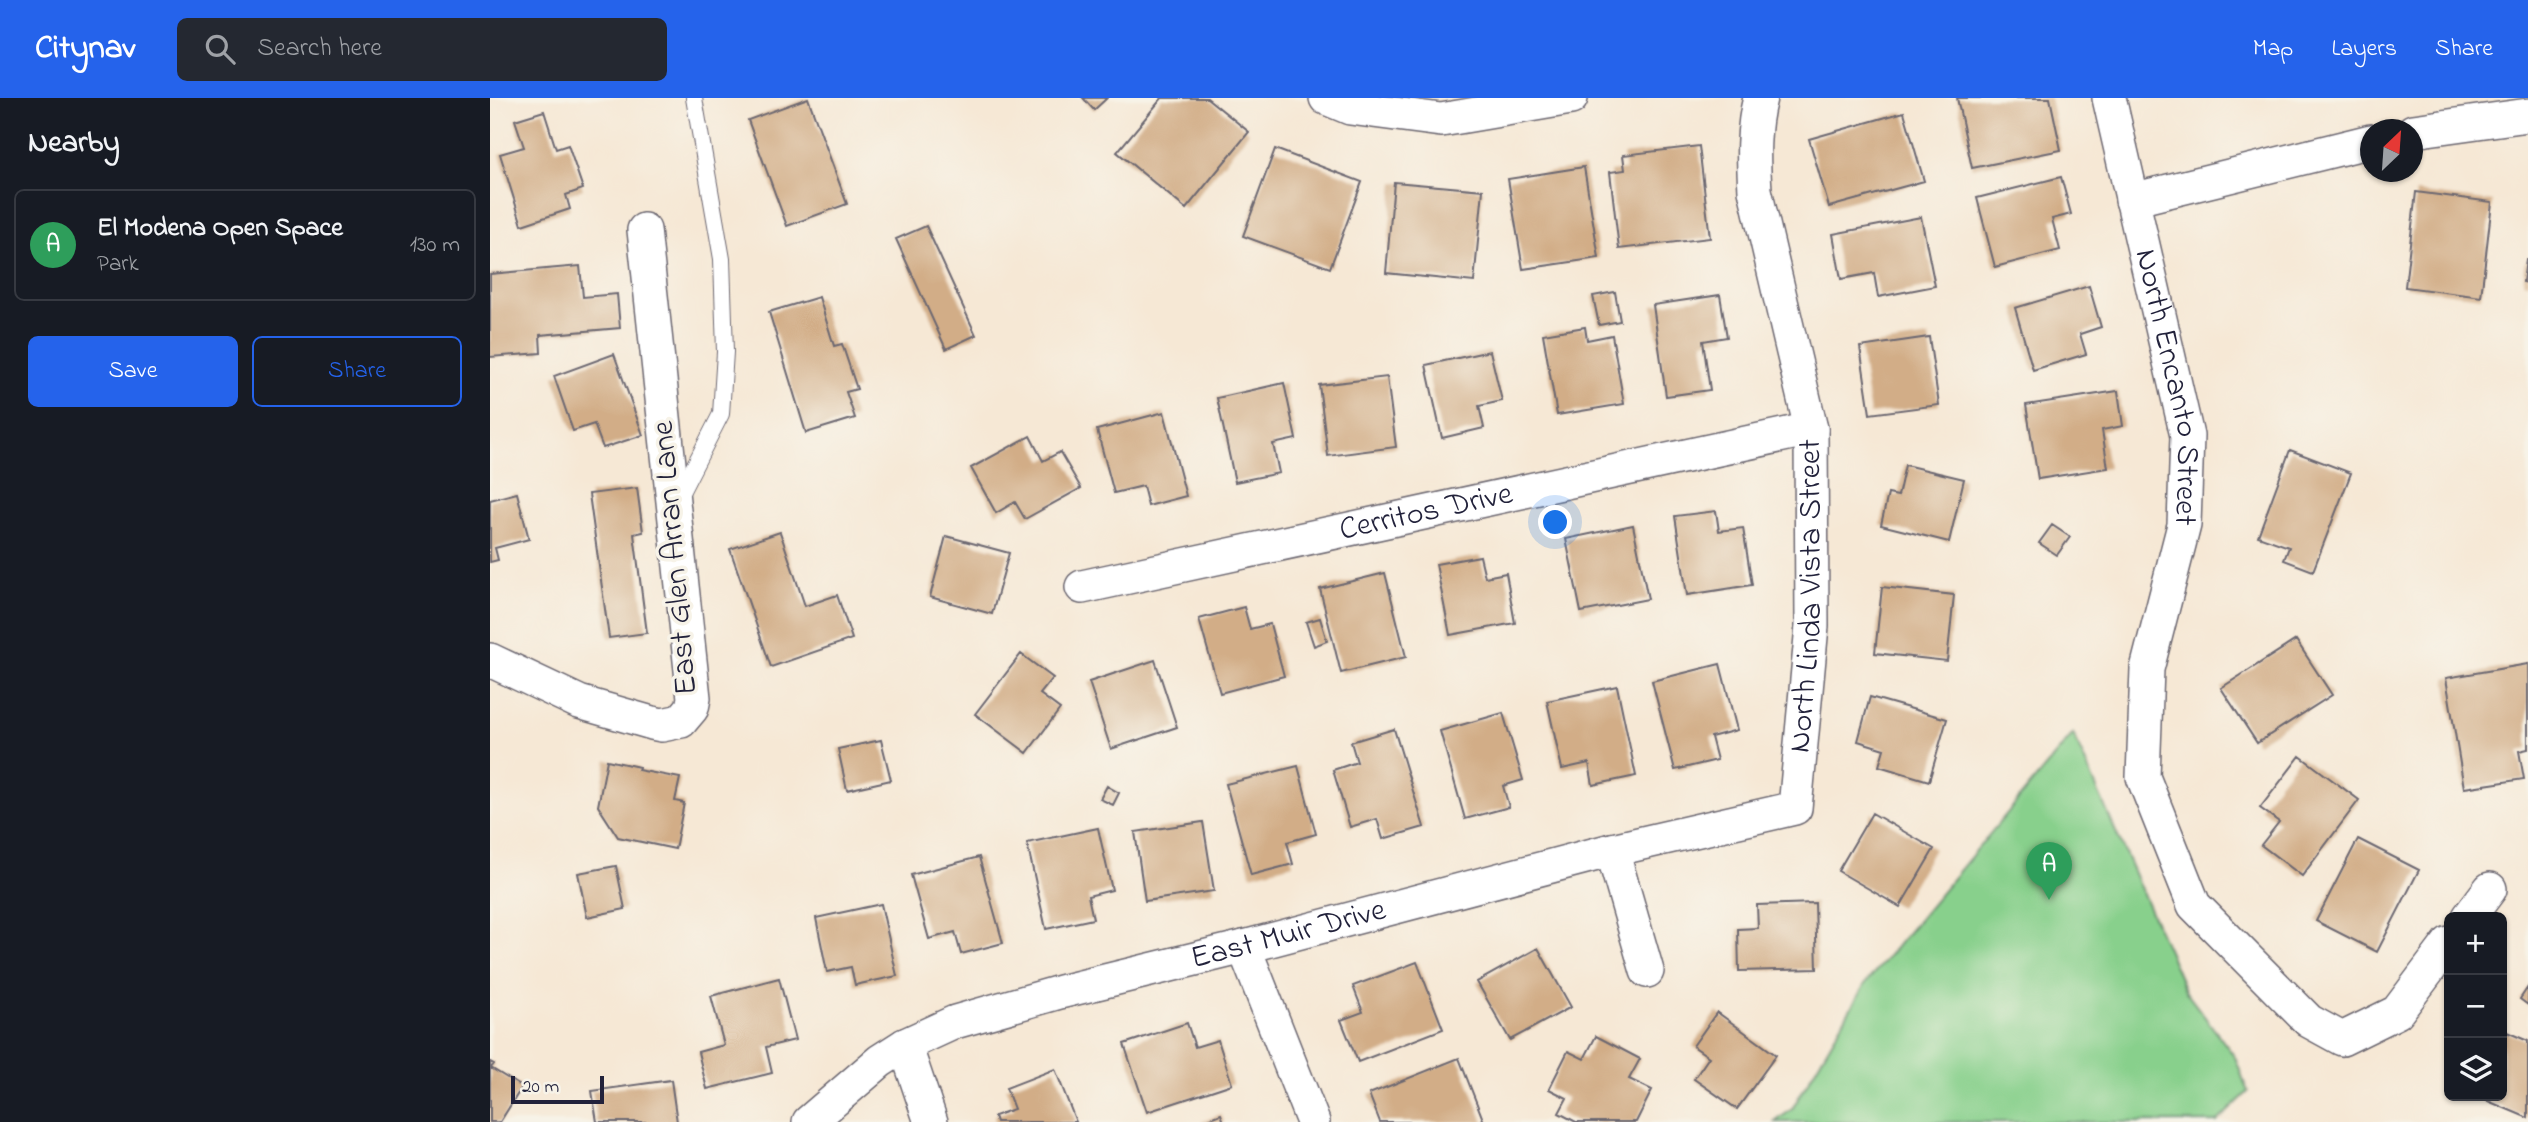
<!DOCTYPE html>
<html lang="en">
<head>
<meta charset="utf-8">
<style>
	body { margin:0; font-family:"Indie Flower",sans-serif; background:#242831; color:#f1f3f6 }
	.controls { position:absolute; right:21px; bottom:21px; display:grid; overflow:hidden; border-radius:10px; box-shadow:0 2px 5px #0004 }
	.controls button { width:63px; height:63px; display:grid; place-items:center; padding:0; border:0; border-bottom:2px solid #363941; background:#171b24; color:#f1f3f6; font:35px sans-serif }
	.compass { position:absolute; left:1870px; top:21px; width:63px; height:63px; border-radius:50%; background:#171b24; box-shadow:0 2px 5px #0004; rotate:25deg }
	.scale { position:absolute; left:21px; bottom:18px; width:93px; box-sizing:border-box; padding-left:7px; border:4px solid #22223b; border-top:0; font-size:19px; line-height:24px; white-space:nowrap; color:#22223b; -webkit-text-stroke:5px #f7f3e8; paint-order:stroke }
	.you { position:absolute; left:1066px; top:425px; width:24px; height:24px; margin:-18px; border:5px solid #fff; border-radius:50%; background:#1a73e8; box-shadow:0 0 0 10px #1a73e833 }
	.badge { display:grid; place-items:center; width:46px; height:46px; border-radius:50%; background:#2563eb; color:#fff; font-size:23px; font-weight:700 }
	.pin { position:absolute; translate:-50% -58px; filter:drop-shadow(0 2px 4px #0008) }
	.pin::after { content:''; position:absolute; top:37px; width:24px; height:21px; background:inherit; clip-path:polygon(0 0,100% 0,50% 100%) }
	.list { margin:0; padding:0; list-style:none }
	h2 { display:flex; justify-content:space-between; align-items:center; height:91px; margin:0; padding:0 28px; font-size:30px }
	h2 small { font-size:23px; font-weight:400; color:#9ea1a6 }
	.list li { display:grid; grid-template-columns:46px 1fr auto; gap:21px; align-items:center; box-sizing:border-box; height:112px; margin:0 14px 14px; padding:0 14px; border:2px solid #363941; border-radius:10px }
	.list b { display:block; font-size:26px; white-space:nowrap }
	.list p { margin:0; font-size:23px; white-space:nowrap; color:#9ea1a6 }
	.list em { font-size:23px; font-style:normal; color:#9ea1a6 }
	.actions { display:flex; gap:14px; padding:21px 28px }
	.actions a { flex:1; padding:16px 0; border:2px solid #2563eb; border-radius:10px; text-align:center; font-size:24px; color:#2563eb }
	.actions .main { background:#2563eb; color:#fff }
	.icon { flex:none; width:38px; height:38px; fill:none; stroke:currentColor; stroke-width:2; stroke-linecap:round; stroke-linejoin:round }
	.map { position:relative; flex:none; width:2038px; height:1024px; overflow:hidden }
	header { display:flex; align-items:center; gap:42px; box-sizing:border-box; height:98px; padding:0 35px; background:#2563eb; color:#fff }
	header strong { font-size:33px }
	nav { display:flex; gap:38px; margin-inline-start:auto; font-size:24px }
	.search { width:490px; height:63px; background:#242831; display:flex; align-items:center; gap:18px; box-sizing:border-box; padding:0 24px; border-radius:10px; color:#9ea1a6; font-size:26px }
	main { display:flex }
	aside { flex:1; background:#171b24 }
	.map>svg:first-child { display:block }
	.green { fill:#88d08c; stroke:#557964; stroke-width:2 }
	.building { fill:#d2ad87 }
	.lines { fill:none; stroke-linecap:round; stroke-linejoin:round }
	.service-casing { stroke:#6c6771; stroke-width:18 }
	.minor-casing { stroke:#6c6771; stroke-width:36 }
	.service { stroke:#fff; stroke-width:16 }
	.minor { stroke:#fff; stroke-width:33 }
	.labels { text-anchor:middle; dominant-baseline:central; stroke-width:7; stroke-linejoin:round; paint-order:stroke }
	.street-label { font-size:32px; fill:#22223b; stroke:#f7f3e8 }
</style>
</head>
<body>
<header>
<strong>Citynav</strong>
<div class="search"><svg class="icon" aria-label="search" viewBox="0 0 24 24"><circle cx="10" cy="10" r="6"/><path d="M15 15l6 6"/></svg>Search here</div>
<nav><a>Map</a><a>Layers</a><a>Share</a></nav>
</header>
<main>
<aside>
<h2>Nearby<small></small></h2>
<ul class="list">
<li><span class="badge" style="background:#2e9e5b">A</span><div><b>El Modena Open Space</b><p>Park</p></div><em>130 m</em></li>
</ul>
<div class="actions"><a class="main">Save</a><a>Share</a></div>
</aside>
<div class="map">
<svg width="2038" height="1024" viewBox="0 0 2038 1024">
	<rect width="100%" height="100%" fill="#f7f3e8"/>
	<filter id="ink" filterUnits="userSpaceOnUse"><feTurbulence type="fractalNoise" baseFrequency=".0143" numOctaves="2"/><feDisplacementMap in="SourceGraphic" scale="14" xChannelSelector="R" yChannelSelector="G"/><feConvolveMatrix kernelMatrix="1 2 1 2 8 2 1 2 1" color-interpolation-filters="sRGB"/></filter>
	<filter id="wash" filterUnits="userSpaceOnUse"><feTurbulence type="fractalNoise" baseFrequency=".00686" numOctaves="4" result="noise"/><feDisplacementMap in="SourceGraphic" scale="28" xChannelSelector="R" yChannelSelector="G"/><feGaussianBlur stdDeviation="1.57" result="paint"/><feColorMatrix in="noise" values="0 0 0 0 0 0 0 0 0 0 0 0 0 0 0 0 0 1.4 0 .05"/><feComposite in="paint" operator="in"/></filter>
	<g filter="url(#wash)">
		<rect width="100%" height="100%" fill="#f6e8d5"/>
		<path class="green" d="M1583 636 1696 894 1745 959 1758 994 1727 1024H1285L1302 1011 1375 886Z"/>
		<g id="blocks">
			<path class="building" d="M318 0 357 106 297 128 258 22Z
				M593 0H617L604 12Z
				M672 0H717L759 34 696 111 627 54Z
				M1467 0H1560L1571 52 1482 70Z
				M54 13 66 51 78 47 93 91 76 97 80 111 32 127 10 56 34 49 25 22Z
				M1414 14 1434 83 1339 109 1319 41Z
				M1209 48 1220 140 1129 151 1120 74 1135 72 1133 57Z
				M785 51 872 84 840 170 753 138Z
				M1094 69 1109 160 1033 171 1018 81Z
				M1571 79 1581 116 1562 121 1570 152 1505 169 1487 100Z
				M904 84 993 92 984 184 896 175Z
				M1926 94 2002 104 1991 199 1915 189Z
				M1431 119 1445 188 1388 199 1384 175 1351 181 1343 136Z
				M436 128 486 237 456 251 406 141Z
				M2036 162H2038V185L2033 184Z
				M90 168 93 199 127 196 130 230 50 237 51 255 0 259V176Z
				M1599 188 1611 229 1590 236 1596 256 1543 272 1525 210Z
				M1125 194 1130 223 1109 227 1103 198Z
				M1230 197 1237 239 1213 243 1220 292 1176 298 1163 207Z
				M329 199 344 248 352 246 367 291 356 294 365 320 316 335 279 214Z
				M1095 229 1097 242 1122 237 1134 306 1067 317 1053 236Z
				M1439 239 1449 307 1380 316 1370 249Z
				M1000 253 1012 303 989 308 994 330 952 340 936 267Z
				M124 256 153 337 113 350 104 326 83 333 64 278Z
				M897 279 906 349 838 358 829 287Z
				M794 285 806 341 783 346 789 375 745 384 727 300Z
				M1628 293 1633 328 1612 332 1618 370 1548 381 1536 307Z
				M674 314 696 398 658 408 653 388 624 395 607 332Z
				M540 338 553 363 570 354 591 390 535 421 525 404 506 415 481 370Z
				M1800 352 1861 375 1823 473 1794 462 1799 449 1768 438Z
				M1415 367 1474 381 1459 444 1391 427 1398 396 1408 398Z
				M147 390 153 434 144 436 157 535 119 540 99 396Z
				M27 395 39 441 5 450 8 462 0 464V402Z
				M1226 413 1229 433 1253 430 1262 487 1197 497 1185 418Z
				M1143 427 1158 501 1091 514 1076 441Z
				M1562 427 1580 439 1567 457 1549 445Z
				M290 434 315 508 347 497 362 541 281 569 240 451Z
				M456 438 519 455 502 516 440 499Z
				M990 458 995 479 1016 475 1025 525 960 537 946 466Z
				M895 475 916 559 851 575 830 491Z
				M1392 489 1464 497 1457 563 1385 555Z
				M754 509 760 531 780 526 794 578 730 595 709 521Z
				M830 520 837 543 824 548 816 524Z
				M1806 542 1842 597 1767 645 1731 590Z
				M531 556 563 580 550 596 570 611 537 655 485 616Z
				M665 562 687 629 621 651 599 584Z
				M1230 566 1247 632 1221 639 1227 662 1185 672 1162 583Z
				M2038 566V651L2029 653 2034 681 1974 690 1956 580Z
				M1127 588 1146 678 1103 687 1099 665 1072 671 1057 603Z
				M1380 599 1457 621 1439 683 1389 668 1394 651 1368 643Z
				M1013 615 1033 682 1013 688 1019 709 975 721 950 633Z
				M904 631 934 729 893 741 887 721 860 729 843 672 867 664 861 644Z
				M391 642 401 682 357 692 348 651Z
				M1810 658 1869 702 1812 778 1771 747 1789 724 1770 710Z
				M117 662 149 669 148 672 190 680 185 703 194 705 185 751 128 739 108 708Z
				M808 668 826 736 797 744 803 766 761 777 736 686Z
				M617 688 629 695 623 707 610 701Z
				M1382 715 1444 751 1410 809 1348 773Z
				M713 724 724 793 655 803 645 734Z
				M608 730 622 792 598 798 603 821 556 831 537 745Z
				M1868 741 1929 772 1887 854 1826 823Z
				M489 759 513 845 471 856 465 834 439 841 421 777Z
				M126 768 135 811 97 819 88 775Z
				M1325 805 1327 871 1249 873 1248 831 1268 830 1267 807Z
				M391 806 407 878 365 887 361 869 337 874 326 820Z
				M1048 850 1081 909 1020 942 987 884Z
				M927 864 953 931 868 964 851 922 873 914 863 888Z
				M289 880 305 942 276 949 282 975 217 991 208 954 234 947 221 898Z
				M2038 889V907L2030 901Z
				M1227 914 1286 957 1247 1011 1204 981 1219 959 1203 948Z
				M697 925 705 949 728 942 742 986 657 1014 634 946Z
				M2012 932 2038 943V1020L1986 998H2012Z
				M1106 938 1150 961 1139 981 1162 992 1146 1024H1086L1069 1015 1077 1000 1059 991 1078 953 1094 961Z
				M969 960 994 1024H890L879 996Z
				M0 964 4 966 1 970 32 989 10 1024H0Z
				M565 971 586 1024H506L504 1018 524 1011 516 990Z
				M181 982 187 1024H107L102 993Z
				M731 1016 734 1024H711Z"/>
		</g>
	</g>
	<g filter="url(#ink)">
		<use href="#blocks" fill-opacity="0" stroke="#6c6771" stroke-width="2"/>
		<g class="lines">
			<defs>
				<path id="service" d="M188 400 231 316 235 254 232 161 204 0"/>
				<g id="minor">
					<path d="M836 0 860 10 951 22 1081 0"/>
					<path id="s1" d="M1619 0 1697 338 1694 427 1657 571 1653 679 1704 807 1819 923 1852 941 1907 914 1959 845"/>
					<path d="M1923 33 2038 17"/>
					<path d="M1642 102 1881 43"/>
					<path id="s2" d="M592 489 1321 331"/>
					<path d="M0 562 89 604 162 625 172 627 191 623 202 610 204 600 154 132"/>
					<path d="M1122 752 1157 873"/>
					<path d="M1979 819 2000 791"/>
					<path d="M754 849 823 1024"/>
					<path d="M415 947 441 1024"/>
					<path id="s3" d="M319 1024 390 963 415 947 465 924 570 894 754 849 1122 752 1305 710 1322 528 1321 331 1265 92C1263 61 1262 31 1270 0"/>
				</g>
			</defs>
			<use href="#service" class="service-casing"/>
			<use href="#minor" class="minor-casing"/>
			<use href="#service" class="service"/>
			<use href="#minor" class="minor"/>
		</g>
	</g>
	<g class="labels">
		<g class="street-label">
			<text stroke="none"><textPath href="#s1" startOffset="296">North Encanto Street</textPath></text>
			<text stroke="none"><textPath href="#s2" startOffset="352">Cerritos Drive</textPath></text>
			<text transform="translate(186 460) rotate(-95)">East Glen Arran Lane</text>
			<text stroke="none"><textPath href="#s3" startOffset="1258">North Linda Vista Street</textPath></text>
			<text stroke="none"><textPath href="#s3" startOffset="523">East Muir Drive</textPath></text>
		</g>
	</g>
</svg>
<div class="controls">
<button>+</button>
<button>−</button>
<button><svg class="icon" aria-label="layers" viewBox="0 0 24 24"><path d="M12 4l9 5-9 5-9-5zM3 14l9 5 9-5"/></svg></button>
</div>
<svg class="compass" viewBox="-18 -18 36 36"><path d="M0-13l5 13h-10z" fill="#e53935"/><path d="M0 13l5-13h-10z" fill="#9ea1a6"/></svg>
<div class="scale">20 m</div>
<div class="you"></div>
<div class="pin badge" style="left:1559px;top:802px;background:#2e9e5b">A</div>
</div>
</main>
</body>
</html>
